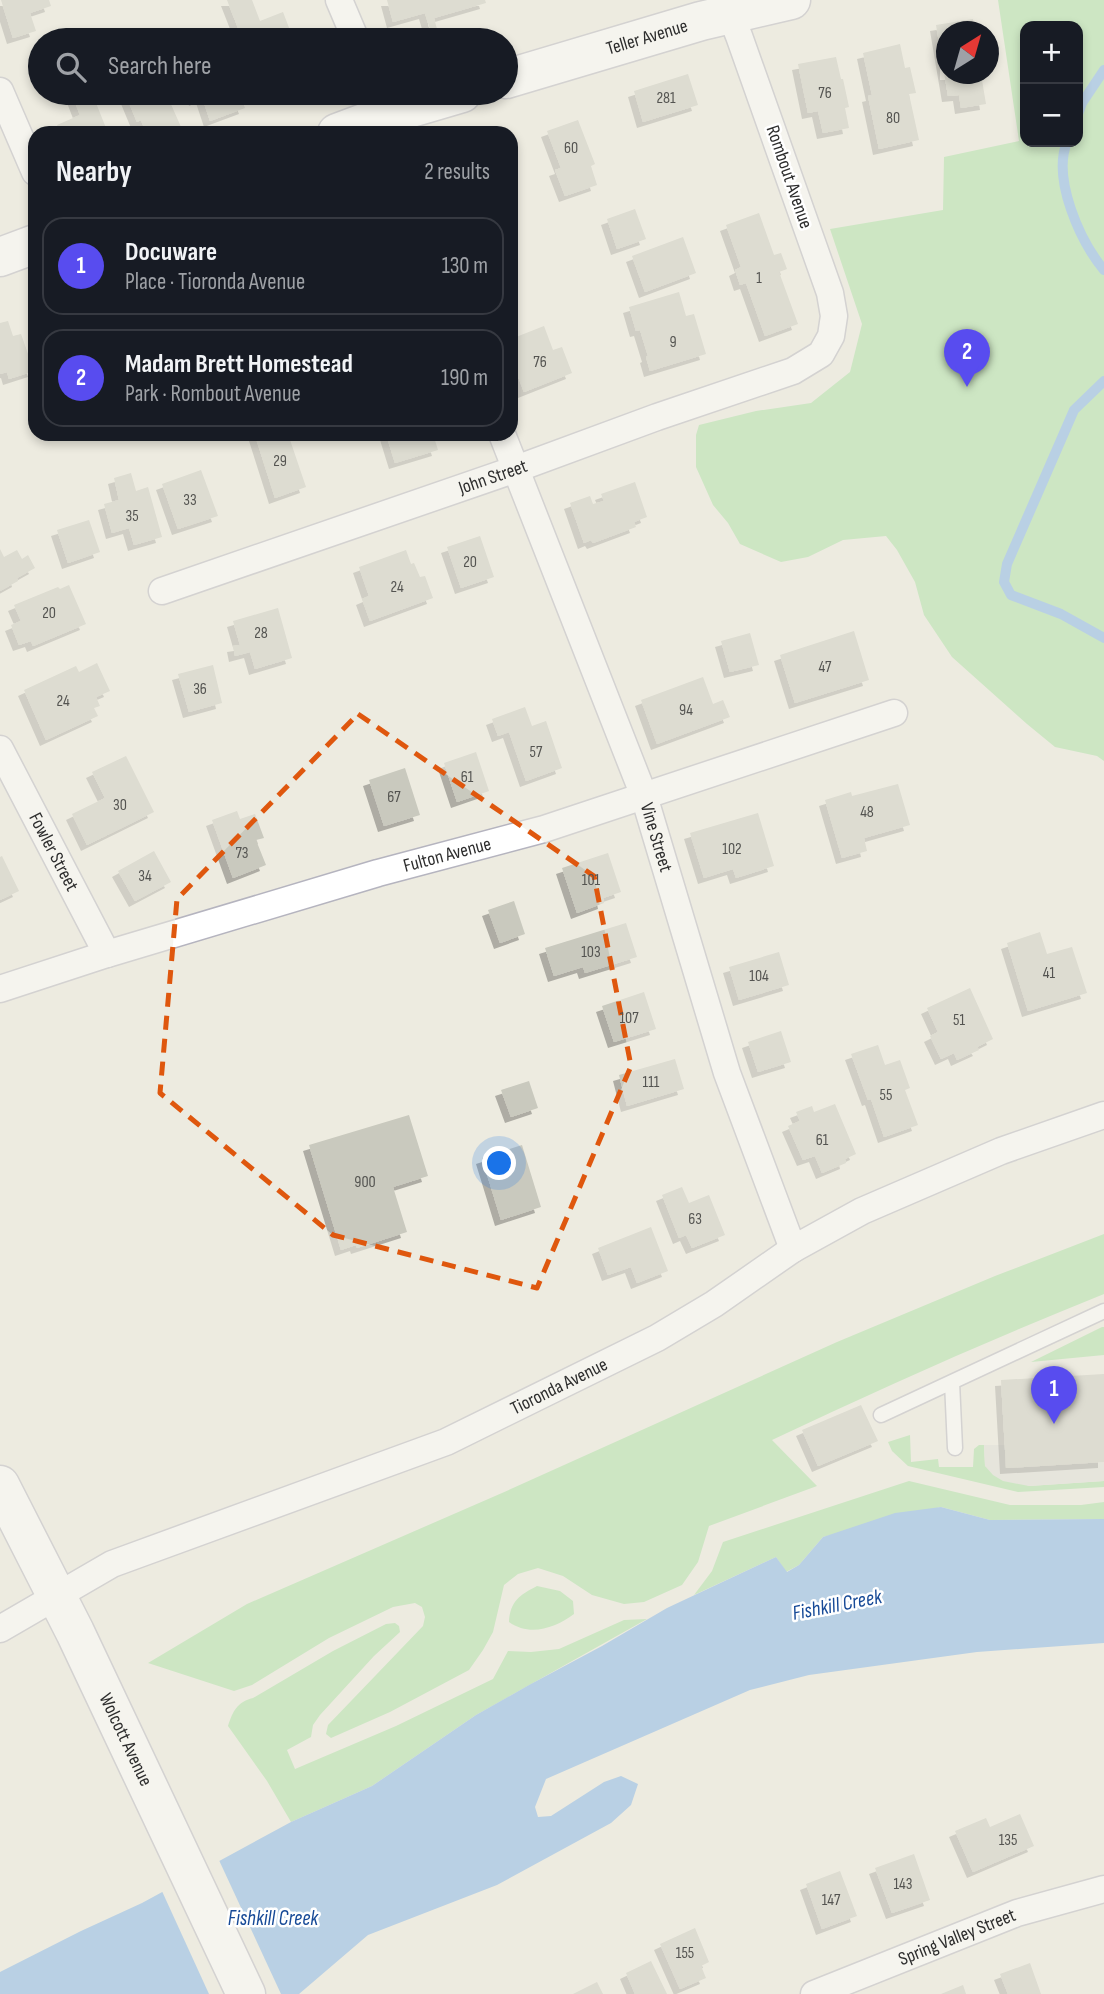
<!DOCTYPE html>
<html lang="en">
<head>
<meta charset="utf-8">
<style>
	body { margin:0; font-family:"Sofia Sans Condensed",sans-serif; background:#20242c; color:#f1f3f6 }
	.controls { position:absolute; right:21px; top:21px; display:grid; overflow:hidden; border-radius:14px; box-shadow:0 4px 10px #0003 }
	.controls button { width:63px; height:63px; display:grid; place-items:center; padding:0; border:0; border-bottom:2px solid #363941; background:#171b24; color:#f1f3f6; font:35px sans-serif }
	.compass { position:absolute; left:936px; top:21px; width:63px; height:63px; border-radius:50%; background:#171b24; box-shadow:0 4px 10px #0003; rotate:37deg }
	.you { position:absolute; left:500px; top:1164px; width:24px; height:24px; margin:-18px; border:5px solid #fff; border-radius:50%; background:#1a73e8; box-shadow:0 0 0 10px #1a73e833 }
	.badge { display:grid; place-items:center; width:46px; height:46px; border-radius:50%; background:#584cef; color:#fff; font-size:23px; font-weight:700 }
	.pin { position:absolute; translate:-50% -58px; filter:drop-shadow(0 2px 4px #0008) }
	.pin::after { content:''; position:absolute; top:37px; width:24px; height:21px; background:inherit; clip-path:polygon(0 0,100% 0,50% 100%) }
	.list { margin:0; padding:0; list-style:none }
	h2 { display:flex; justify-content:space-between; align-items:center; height:91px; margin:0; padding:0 28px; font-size:30px }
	h2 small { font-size:23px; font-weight:400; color:#9ea1a6 }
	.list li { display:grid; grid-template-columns:46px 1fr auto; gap:21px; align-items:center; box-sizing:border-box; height:98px; margin:0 14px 14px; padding:0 14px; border:2px solid #363941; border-radius:21px }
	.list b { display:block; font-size:26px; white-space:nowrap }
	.list p { margin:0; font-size:23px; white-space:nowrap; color:#9ea1a6 }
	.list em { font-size:23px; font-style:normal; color:#9ea1a6 }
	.icon { flex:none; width:38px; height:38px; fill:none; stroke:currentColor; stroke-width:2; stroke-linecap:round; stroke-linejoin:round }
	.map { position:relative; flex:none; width:1104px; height:1994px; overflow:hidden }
	.search { position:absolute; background:#171b24; box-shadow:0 4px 10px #0003; left:28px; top:28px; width:490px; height:77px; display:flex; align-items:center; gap:18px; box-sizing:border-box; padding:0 24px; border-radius:38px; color:#9ea1a6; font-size:26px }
	.panel { position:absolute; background:#171b24; box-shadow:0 4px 10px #0003; left:28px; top:126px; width:490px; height:315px; border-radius:21px }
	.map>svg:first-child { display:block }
	.green { fill:#a6e0a1; fill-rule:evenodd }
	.plaza { fill:#deddd7 }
	.water { fill:#7bafe8 }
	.pier { fill:#edebe0 }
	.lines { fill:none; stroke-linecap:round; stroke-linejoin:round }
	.stream { stroke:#7bafe8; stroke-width:10 }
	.building { fill:#c9c9be; filter:url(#shadow) }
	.lane-casing { stroke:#b5b4bf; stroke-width:17 }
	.street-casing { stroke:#b5b4bf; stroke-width:29 }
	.secondary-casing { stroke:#b5b4bf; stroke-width:41 }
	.lane { stroke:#fff; stroke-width:14 }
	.street { stroke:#fff; stroke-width:26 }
	.secondary { stroke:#fff; stroke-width:38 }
	.marked { fill:none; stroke:#df570e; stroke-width:5; stroke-dasharray:14 9; stroke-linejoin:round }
	.labels { text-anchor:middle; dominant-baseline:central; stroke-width:5; stroke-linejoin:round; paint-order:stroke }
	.number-label { font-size:16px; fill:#545451 }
	.street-label { font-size:19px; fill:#2d2d2d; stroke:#fff }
	.water-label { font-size:21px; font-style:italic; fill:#174a97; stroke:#fff }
</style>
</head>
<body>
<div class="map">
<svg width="1104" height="1994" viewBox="0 0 1104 1994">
	<defs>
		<filter id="shadow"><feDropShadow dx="-6" dy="6" stdDeviation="0" flood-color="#0004"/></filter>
	</defs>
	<rect width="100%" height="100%" fill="#edebe0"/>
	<path class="green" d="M998 0H1104V761L1097 756 1055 747 1027 724 952 657 924 615 915 582 897 550 886 536 843 540 808 557 781 562 740 544 728 523 713 505 696 467V435L699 425 756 411 811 403 850 372 862 324 830 229 943 210 944 157 1019 141ZM1025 26H1078V142H1025Z
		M1104 1234V1294C992 1339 881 1388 772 1440L817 1486 709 1526 698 1562 682 1585 644 1602 624 1604 592 1595 563 1576 538 1568 518 1574 504 1585 493 1632 483 1650 469 1670 390 1712 331 1738 326 1734 328 1725 423 1626 425 1617 422 1607 415 1603 393 1607 329 1638 252 1685 234 1691 148 1663 247 1604 502 1493 837 1342 995 1276Z
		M1102 1327H1104V1355L1031 1362Z
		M910 1435 911 1462 938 1459 939 1467H973L974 1449 979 1445H984L985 1466 1029 1486 1104 1481V1487L1018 1492 908 1466 892 1451 888 1442Z
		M909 1481 1010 1505H1081L1104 1502V1519L990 1520 941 1507 823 1537 799 1565 786 1572 776 1557 694 1595 712 1571 723 1542Z
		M537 1586 560 1591 573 1601 574 1614C555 1628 530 1637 509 1622 510 1601 520 1595 537 1586Z
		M647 1619 476 1715 372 1786 291 1822 267 1781 228 1726C233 1711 237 1702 253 1698L333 1651 386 1624 395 1623 399 1626 400 1632 374 1656 320 1715 313 1725 311 1737 287 1750 295 1769 396 1726 493 1679 508 1651 531 1652 559 1649 624 1620Z"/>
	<path class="plaza" d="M984 1445H1005L1007 1468 1104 1462V1481L1029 1486 1003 1481 993 1475 985 1466Z"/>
	<path class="water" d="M941 1507 990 1520 1104 1519V1643L977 1652 809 1675 750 1690 546 1779 535 1807 538 1817 551 1816 604 1782 621 1776 638 1784 631 1805 611 1823 497 1885 368 1935 299 1994H0V1972L81 1931 142 1903 291 1822 372 1786 476 1715 529 1685 602 1646 667 1608 776 1557 787 1572 799 1565 823 1537 895 1513Z"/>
	<path class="pier" d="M218 1858 281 1994H209L161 1889Z"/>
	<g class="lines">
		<path class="stream" d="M1078 114 1082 103 1104 70
			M1067 142C1052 179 1080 241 1104 270
			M1104 381 1074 410 1007 564 1004 582 1011 595 1061 614 1104 638"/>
	</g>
	<path class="building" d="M1 0H49L51 6 30 13 36 31 13 38Z
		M227 0H252L260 21 283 12 291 33 297 31 301 40H239L235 29 238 28Z
		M387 0H485L486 3 434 18 440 40H433L425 13 393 22Z
		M973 19 975 32H946V74H981L986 104 961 108 959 95 948 96 936 25Z
		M900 44 905 68 910 67 916 93 909 94 919 140 879 149 868 96 872 95 863 53Z
		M836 57 841 79H843L849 107 845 108 849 128 823 133 818 111 808 113 798 64Z
		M688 74 698 105 643 122 634 91Z
		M83 93H92L106 128 103 130 104 133H61L57 125 80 115 73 97Z
		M134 93H171L174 100 170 102 181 127 168 133H146L141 120 137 122 127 98 135 95Z
		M193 93H239L245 108 210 121 202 97 195 100Z
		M578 120 595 164 591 166 597 185 565 196 555 170 561 168 547 131Z
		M635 209 646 239 617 249 607 219Z
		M759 213 774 255 781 253 787 269 779 272 798 324 765 336 746 283 740 285 735 270 741 267 726 225Z
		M683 237 696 273 645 292 632 256Z
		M511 273 516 288 511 290Z
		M679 292 686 316 694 314 706 354 650 371 646 357 648 356 640 330 636 331 629 307Z
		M8 321 13 336 21 334 34 371 9 379 7 372 0 374V323Z
		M544 326 553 350 562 347 572 373 524 392 517 374 511 376V339Z
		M288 434 306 487 275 498 255 435Z
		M386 434H433L438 450 395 463Z
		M201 470 218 516 178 529 162 484Z
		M131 473 136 491 148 487 162 537 134 545 129 528 112 533 104 504 119 500 114 478Z
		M635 482 647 517 634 522 636 527 593 543 591 540 584 543 570 503 590 496 593 504 604 501 601 494Z
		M89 520 100 552 68 563 57 530Z
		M480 536 494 577 461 588 447 547Z
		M0 549 4 557 17 550 22 559 28 555 35 568 17 578 18 581 0 591Z
		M406 550 411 564 414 563 420 577 425 576 433 598 370 621 362 599 369 596 359 567Z
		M69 585 86 624 33 646 31 641 19 645 11 625 21 621 14 605 58 587 60 589Z
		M278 608 292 658 255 669 250 652 235 656 233 646 240 645 233 621Z
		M854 631 869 680 795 703 780 655Z
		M750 633 759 665 730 672 721 641Z
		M97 663 110 691 96 697 100 706 94 708 98 716 46 740 24 690 76 666 79 672Z
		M213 665 222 703 189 712 178 674Z
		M703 677 713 704 723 700 730 717 657 744 641 700Z
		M525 707 532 726 546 721 562 768 526 781 509 732 498 736 492 719Z
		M476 752 489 791 457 802 444 763Z
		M126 756 154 812 87 845 72 814 105 798 92 772Z
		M405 768 420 815 384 826 369 780Z
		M898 784 910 825 864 838 867 851 842 858 825 800 851 792 852 796Z
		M237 811 240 819 255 814 264 838 256 840 266 865 233 878 212 820Z
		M758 813 774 866 736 878 733 869 704 878 690 833Z
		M154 851 171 882 135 901 118 871Z
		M608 853 621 892 603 898 604 903 577 913 562 868Z
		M2 856 19 891 0 900V857Z
		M514 901 525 934 500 943 488 910Z
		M626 923 637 957 585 973 583 967 554 976 545 948Z
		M1040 932 1047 954 1072 947 1087 993 1028 1011 1007 943Z
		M779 952 789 985 739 1000 729 967Z
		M970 988 993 1039 977 1047 979 1050 957 1060 954 1053 941 1059 930 1036 938 1032 927 1008Z
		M644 992 656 1029 614 1042 602 1006Z
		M781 1031 791 1062 758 1072 748 1042Z
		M878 1045 885 1065 900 1060 910 1088 905 1090 918 1125 884 1137 871 1099 868 1100 851 1054Z
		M675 1059 684 1089 627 1106 619 1075Z
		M529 1081 538 1108 511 1117 501 1090Z
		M835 1104 856 1154 845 1159 846 1163 822 1173 815 1156 803 1160 788 1126 800 1121 796 1112 812 1106 814 1112Z
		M409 1115 428 1176 393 1187 407 1232 357 1248 356 1245 341 1250 309 1145Z
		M522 1145 541 1207 501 1220 482 1158Z
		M682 1187 689 1203 709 1195 725 1235 692 1248 686 1235 679 1238 662 1195Z
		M651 1227 668 1271 637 1283 631 1267 608 1275 598 1248Z
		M1104 1374V1462L1006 1468 1001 1380Z
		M861 1405 878 1441 818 1466 802 1430Z
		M1020 1814 1034 1846 973 1872 955 1831 986 1818 990 1827Z
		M914 1854 930 1900 892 1913 875 1868Z
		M840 1871 857 1916 822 1929 806 1884Z
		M695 1928 709 1962 701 1966 706 1978 680 1989 660 1944Z
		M651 1961 667 1994H635L626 1973Z
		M1030 1963 1041 1994H1008L1000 1974Z
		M597 1982 603 1994H573Z
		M963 1985 966 1994H941Z"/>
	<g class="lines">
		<defs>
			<path id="lane" d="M952 1382 955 1448
				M881 1415 1104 1311"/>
			<g id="street">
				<path d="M339 0 356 40"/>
				<path d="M0 91 35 172"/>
				<path id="s1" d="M502 434 644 796 727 1073 793 1249"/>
				<path id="s2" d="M162 591 516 469 657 417 793 371 821 354 831 336 834 316 830 293 739 36 725 1"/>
				<path id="s3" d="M0 749 107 954"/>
				<path id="s4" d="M0 989 107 954 378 873 544 829 894 713"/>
				<path id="s5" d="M0 1629 112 1564 446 1442 657 1338 714 1304 793 1249 862 1211 1001 1151 1104 1115"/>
				<path id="s6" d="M814 1994 1017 1913 1104 1889"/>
			</g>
			<g id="secondary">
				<path id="s7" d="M506 79 701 21 791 0"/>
				<path d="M337 133 377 118 462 93"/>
				<path d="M0 257 35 244"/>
				<path id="s8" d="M0 1485 75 1632 246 1994"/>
			</g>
		</defs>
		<use href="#lane" class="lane-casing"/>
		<use href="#street" class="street-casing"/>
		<use href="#secondary" class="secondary-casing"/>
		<use href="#lane" class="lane"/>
		<use href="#street" class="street"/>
		<use href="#secondary" class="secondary"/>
	</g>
	<path d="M0 0H1104V1994H0ZM358 714 594 876 631 1066 537 1288 333 1235 160 1093 177 899Z" fill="#edebe0" fill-opacity=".55" fill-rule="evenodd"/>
	<path class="marked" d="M358 714 594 876 631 1066 537 1288 333 1235 160 1093 177 899Z"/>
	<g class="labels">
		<g class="number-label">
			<text x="825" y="93">76</text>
			<text x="666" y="98">281</text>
			<text x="893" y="118">80</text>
			<text x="571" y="148">60</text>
			<text x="759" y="278">1</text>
			<text x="673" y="342">9</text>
			<text x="540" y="362">76</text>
			<text x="280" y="461">29</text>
			<text x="190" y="500">33</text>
			<text x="132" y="516">35</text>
			<text x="470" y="562">20</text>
			<text x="397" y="587">24</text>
			<text x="49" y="613">20</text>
			<text x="261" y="633">28</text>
			<text x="825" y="667">47</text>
			<text x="200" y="689">36</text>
			<text x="63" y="701">24</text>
			<text x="686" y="710">94</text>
			<text x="536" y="752">57</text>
			<text x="467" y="777">61</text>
			<text x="394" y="797">67</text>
			<text x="120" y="805">30</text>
			<text x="867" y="812">48</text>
			<text x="732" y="849">102</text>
			<text x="242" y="853">73</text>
			<text x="145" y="876">34</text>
			<text x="591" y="880">101</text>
			<text x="591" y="952">103</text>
			<text x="1049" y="973">41</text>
			<text x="759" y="976">104</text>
			<text x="629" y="1018">107</text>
			<text x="959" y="1020">51</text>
			<text x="651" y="1082">111</text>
			<text x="886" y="1095">55</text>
			<text x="822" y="1140">61</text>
			<text x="365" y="1182">900</text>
			<text x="695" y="1219">63</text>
			<text x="1008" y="1840">135</text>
			<text x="903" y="1884">143</text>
			<text x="831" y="1900">147</text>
			<text x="685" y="1953">155</text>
		</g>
		<g class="street-label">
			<text stroke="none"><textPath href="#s7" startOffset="147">Teller Avenue</textPath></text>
			<text transform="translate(789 177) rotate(71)">Rombout Avenue</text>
			<text stroke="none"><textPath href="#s2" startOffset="350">John Street</textPath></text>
			<text stroke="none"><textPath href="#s1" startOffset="432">Vine Street</textPath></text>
			<text stroke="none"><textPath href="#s3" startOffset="116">Fowler Street</textPath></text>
			<text stroke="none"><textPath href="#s4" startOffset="467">Fulton Avenue</textPath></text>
			<text stroke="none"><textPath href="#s5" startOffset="611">Tioronda Avenue</textPath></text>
			<text stroke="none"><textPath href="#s8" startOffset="284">Wolcott Avenue</textPath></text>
			<text stroke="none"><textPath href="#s6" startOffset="154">Spring Valley Street</textPath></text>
		</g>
		<g class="water-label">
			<text transform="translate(837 1605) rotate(-11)">Fishkill Creek</text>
			<text x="273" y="1918">Fishkill Creek</text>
		</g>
	</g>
</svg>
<div class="controls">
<button>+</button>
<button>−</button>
</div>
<svg class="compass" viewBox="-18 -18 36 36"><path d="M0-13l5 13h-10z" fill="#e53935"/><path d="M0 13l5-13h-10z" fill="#9ea1a6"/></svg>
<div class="you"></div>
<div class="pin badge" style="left:1054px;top:1424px">1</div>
<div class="pin badge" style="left:967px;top:387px">2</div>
<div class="search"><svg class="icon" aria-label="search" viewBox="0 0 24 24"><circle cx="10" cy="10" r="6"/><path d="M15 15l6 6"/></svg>Search here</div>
<section class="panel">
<h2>Nearby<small>2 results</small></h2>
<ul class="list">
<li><span class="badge">1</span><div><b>Docuware</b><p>Place · Tioronda Avenue</p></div><em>130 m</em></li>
<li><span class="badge">2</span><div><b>Madam Brett Homestead</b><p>Park · Rombout Avenue</p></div><em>190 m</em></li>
</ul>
</section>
</div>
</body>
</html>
